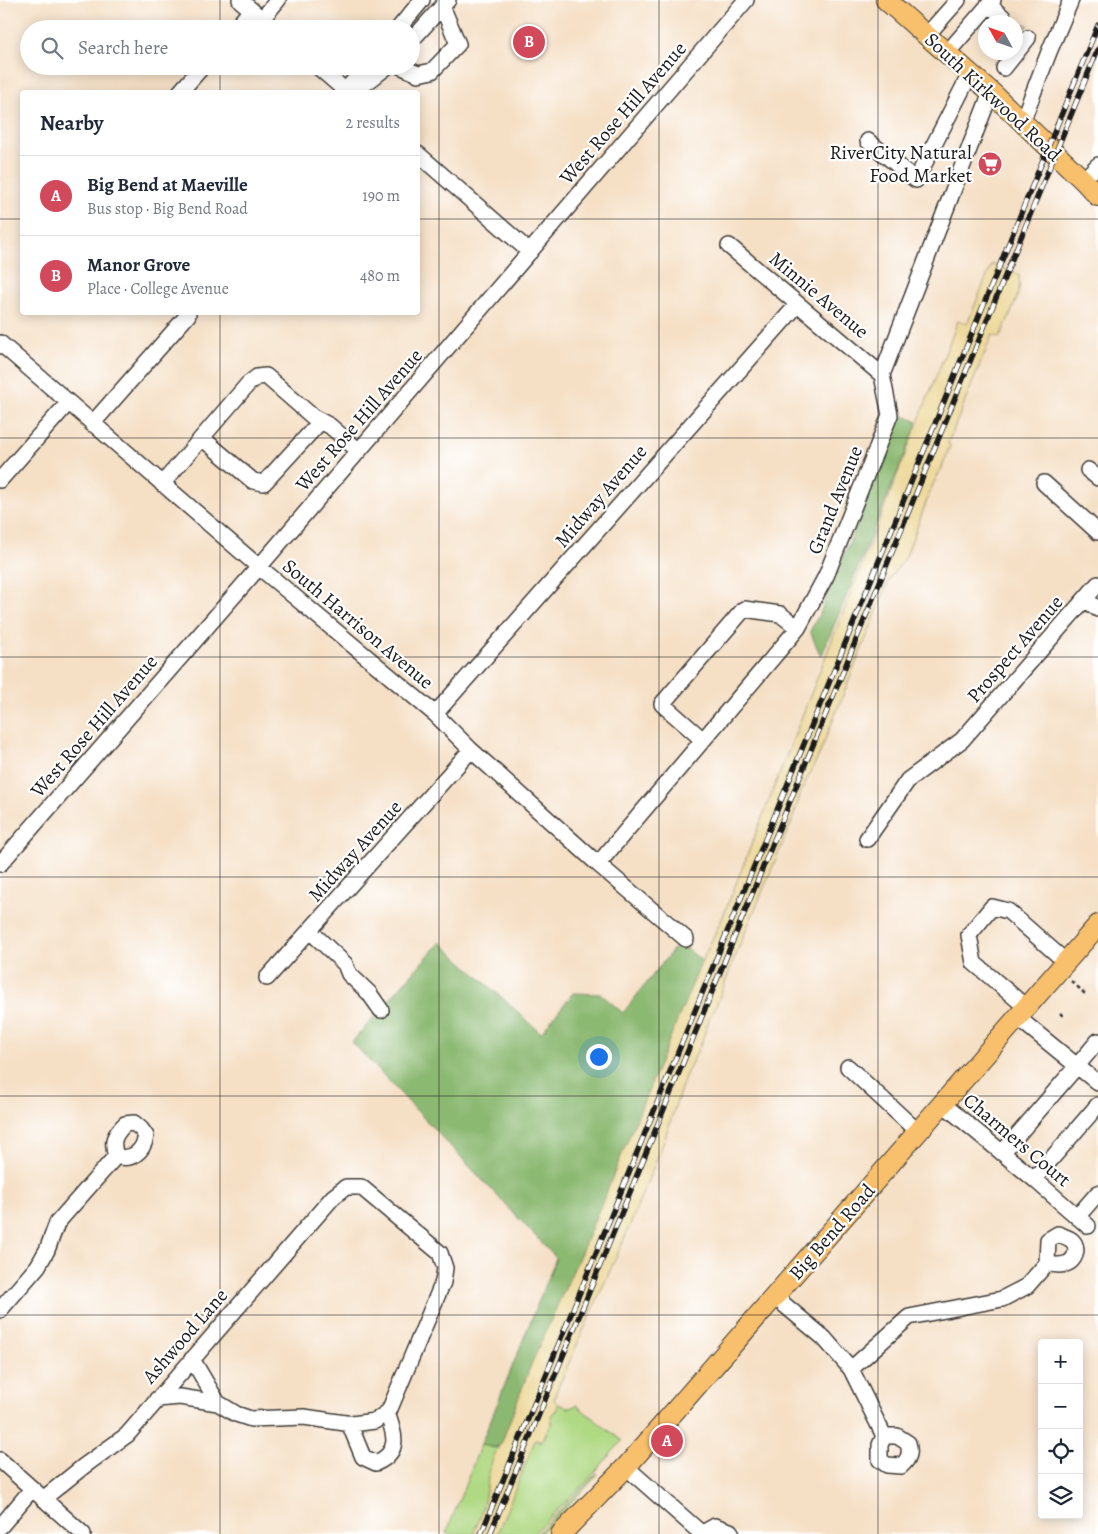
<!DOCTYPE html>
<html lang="en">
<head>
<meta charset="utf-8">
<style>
	body { margin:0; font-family:Alegreya,serif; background:#f6f6f7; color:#1f2937 }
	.controls { position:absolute; right:15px; bottom:15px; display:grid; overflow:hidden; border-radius:5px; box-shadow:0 2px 12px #0003 }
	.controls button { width:45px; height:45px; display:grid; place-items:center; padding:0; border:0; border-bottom:1px solid #e0e1e3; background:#fff; color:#1f2937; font:25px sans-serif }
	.compass { position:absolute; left:978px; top:15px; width:45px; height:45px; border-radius:50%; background:#fff; box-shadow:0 2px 12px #0003; rotate:310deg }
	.you { position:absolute; left:598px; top:1056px; width:18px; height:18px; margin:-12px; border:4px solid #fff; border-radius:50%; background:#1a73e8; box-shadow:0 0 0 8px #1a73e833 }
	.badge { display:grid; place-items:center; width:32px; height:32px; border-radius:50%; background:#d1495b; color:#fff; font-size:16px; font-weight:700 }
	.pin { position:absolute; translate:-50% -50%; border:2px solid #fff; box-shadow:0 1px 5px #0006 }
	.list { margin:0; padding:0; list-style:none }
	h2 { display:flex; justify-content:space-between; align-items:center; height:65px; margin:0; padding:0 20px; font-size:21px }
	h2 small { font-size:16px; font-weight:400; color:#747a83 }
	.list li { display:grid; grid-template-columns:32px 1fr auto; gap:15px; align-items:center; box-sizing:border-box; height:80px; padding:0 20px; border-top:1px solid #e0e1e3 }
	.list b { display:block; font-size:19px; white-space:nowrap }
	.list p { margin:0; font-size:16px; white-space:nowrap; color:#747a83 }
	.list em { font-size:16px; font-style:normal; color:#747a83 }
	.icon { flex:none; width:28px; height:28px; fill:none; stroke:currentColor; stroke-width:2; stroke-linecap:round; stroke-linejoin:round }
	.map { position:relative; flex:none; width:1098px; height:1534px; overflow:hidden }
	.search { position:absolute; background:#fff; box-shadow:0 2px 12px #0003; left:20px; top:20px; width:400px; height:55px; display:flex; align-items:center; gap:12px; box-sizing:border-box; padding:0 18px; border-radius:28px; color:#747a83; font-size:19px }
	.panel { position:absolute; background:#fff; box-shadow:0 2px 12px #0003; left:20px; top:90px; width:400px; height:225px; border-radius:5px }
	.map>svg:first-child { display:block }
	.green { fill:#b0d984; stroke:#667a50 }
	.forest { fill:#8cb972; stroke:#546a47 }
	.sand { fill:#eeda9e; stroke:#857b5d }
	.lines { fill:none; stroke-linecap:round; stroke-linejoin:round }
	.minor-tunnel { stroke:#cab8a3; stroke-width:15; stroke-dasharray:15 8; stroke-linecap:butt }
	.minor-casing { stroke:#3d3935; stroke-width:18 }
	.major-casing { stroke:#3d3935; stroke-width:22 }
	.path { stroke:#3d3935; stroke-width:2.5; stroke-dasharray:4 4; stroke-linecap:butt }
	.minor { stroke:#fff; stroke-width:15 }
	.major { stroke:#f8bf6c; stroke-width:20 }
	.rail-casing { stroke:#1c1c1c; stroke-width:5.5 }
	.rail { stroke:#fff; stroke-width:4; stroke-dasharray:11; stroke-linecap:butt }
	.grid { fill:none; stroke:#1c1c1c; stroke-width:1; stroke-opacity:0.55 }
	.labels { text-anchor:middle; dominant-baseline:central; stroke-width:4.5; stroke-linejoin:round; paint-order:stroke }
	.street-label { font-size:20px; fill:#1c1c1c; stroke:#fff }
	.poi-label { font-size:20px; fill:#1c1c1c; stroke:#fff; text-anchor:end }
</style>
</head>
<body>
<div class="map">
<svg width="1098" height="1534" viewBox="0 0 1098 1534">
	<rect width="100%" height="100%" fill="#fff"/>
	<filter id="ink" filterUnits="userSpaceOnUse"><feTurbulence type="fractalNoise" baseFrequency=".02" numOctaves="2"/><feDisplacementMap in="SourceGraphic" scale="10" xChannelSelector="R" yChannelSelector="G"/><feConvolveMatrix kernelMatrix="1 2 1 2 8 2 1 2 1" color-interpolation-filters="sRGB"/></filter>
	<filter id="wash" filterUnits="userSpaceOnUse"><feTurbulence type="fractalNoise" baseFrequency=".0096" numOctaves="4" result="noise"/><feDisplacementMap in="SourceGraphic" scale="20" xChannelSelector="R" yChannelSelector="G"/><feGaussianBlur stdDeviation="1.12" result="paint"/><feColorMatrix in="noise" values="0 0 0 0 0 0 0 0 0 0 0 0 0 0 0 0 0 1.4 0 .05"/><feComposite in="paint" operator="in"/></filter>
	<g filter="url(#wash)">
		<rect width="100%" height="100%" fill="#f5dfc5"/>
		<path class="green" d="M558 1404 570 1408 576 1405 622 1441 589 1479 533 1534H497L535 1440 541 1441 546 1436V1432L552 1424 551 1415 556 1411Z
			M481 1444 494 1448 499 1447 489 1473 482 1513 473 1534H446Z
			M597 1473 598 1474C580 1495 559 1514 540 1534H537Z"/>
		<path class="forest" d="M902 415 918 422 821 657 810 631 820 613Z
			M440 942 541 1033 573 993 601 994 623 1013 679 942 702 961 584 1246 531 1365 502 1442C496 1450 490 1447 481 1444L556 1258 352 1042Z"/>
		<path class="sand" d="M992 264 1018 274C1025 290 1007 320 1000 337L992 335 948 443 950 446 942 468 933 484 905 559 891 576 819 755 802 789 792 821 739 947 714 1011 710 1016 702 1041 684 1079 664 1141 628 1230 556 1392 554 1400 558 1404 557 1409 551 1415 552 1424 546 1432 543 1440H535L497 1534H473C476 1527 480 1519 482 1511 488 1489 487 1461 502 1442L531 1365 584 1246 702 961 724 914 958 321 967 324Z"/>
	</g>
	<g filter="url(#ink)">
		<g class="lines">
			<path class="minor-tunnel" d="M1016 28 1020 32"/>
			<defs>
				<path id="minor" d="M240 0 273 29
					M989 5 1003 17
					M262 19 278 0
					M235 29 251 10
					M398 29 422 0
					M927 35 958 0
					M411 41 448 0
					M947 53 993 0
					M317 66 347 92
					M400 66 418 74 432 71 458 44 442 6
					M1004 68 1028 38
					M346 90 366 66
					M345 91 366 83 388 66
					M180 92 203 66
					M1022 122 1049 52 1071 0
					M868 141 916 180 970 74
					M418 154 530 252
					M1083 180 1098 165
					M729 246 882 375
					M0 343 259 567 435 714 471 750 598 864 686 939
					M92 424 188 315
					M202 438 253 481 264 483 321 421
					M1088 470 1098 478
					M0 480 68 403
					M1044 483 1098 532
					M162 484 248 384 257 377 266 376 313 417 330 426 359 451
					M1085 599 1098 609
					M435 714 798 304
					M703 740 662 704 744 609 780 614 798 628
					M867 839 908 780 962 740 1098 584
					M0 864 259 567 746 0
					M598 864 798 628 826 576 890 415 882 375 991 92
					M310 931 345 964 349 974 369 993 381 1010
					M267 978 471 750
					M1026 1007 974 963 969 935 992 907 1008 911 1066 962
					M1017 1017 1077 1066 1098 1041
					M848 1067 918 1132
					M943 1104 1034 1179 1088 1226
					M134 1123 141 1129 146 1136C143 1152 132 1161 116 1156 111 1141 114 1135 125 1124Z
					M1002 1153 1077 1066 1098 1083
					M1034 1179 1098 1105
					M1077 1217 1098 1193
					M775 1297 824 1338 851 1369 884 1436 880 1445V1460L887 1465 901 1466C909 1459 911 1453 908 1443L897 1436H884
					M0 1310 38 1266 47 1250 57 1223 116 1156
					M851 1369 909 1317 1002 1299 1027 1286 1047 1263 1048 1240 1058 1234C1062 1236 1067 1237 1070 1239 1079 1244 1077 1259 1068 1263 1062 1266 1052 1265 1047 1263
					M157 1399 180 1397 218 1403
					M349 1423 363 1457 376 1463C401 1452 395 1434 387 1413
					M0 1460 83 1534
					M626 1467 701 1533
					M43 1499 84 1466 127 1435 333 1197 346 1187H361L440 1253 445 1268 443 1282 389 1411 375 1421 352 1424 304 1417 251 1419 236 1414 218 1403 192 1359
					M0 1527 32 1489
					M701 1534 715 1526 730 1531 732 1534"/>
				<path id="major" d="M886 0 991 92 1083 180 1098 196
					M561 1534 626 1467 1098 925"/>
			</defs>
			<use href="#minor" class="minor-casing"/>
			<use href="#major" class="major-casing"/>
			<path class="path" d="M1071 981 1080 989
				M1082 991 1086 995
				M1060 1013 1065 1018"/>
			<use href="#minor" class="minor"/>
			<use href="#major" class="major"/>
			<defs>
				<path id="rail" d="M481 1534 1098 25
					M490 1534 1098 49"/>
			</defs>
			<use href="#rail" class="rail-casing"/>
			<use href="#rail" class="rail"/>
		</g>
	</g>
	<path class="grid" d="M220 0V29M439 0V1534M659 0V1534M878 0V1534M220 66V92M0 219H22M418 219H1098M220 312V1534M0 438H1098M0 657H1098M0 877H1098M0 1096H1098M0 1315H1098"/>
	<defs>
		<symbol id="supermarket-disc" viewBox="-11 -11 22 22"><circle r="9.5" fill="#d1495b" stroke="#fff"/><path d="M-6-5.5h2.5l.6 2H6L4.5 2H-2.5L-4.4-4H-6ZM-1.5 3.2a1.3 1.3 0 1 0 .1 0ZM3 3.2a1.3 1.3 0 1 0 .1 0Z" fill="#fff"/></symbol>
	</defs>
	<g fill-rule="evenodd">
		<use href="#supermarket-disc" x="976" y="150" width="28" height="28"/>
	</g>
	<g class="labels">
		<g class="street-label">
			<text transform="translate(993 97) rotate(43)">South Kirkwood Road</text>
			<text transform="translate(623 113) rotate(-49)">West Rose Hill Avenue</text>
			<text transform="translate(819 295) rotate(40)">Minnie Avenue</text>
			<text transform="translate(359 420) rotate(-49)">West Rose Hill Avenue</text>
			<text transform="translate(601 496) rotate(-49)">Midway Avenue</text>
			<text transform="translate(835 500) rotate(-68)">Grand Avenue</text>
			<text transform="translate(358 624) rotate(40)">South Harrison Avenue</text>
			<text transform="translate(1015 649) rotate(-49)">Prospect Avenue</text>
			<text transform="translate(94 726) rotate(-49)">West Rose Hill Avenue</text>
			<text transform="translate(355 851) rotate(-48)">Midway Avenue</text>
			<text transform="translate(1017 1140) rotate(40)">Charmers Court</text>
			<text transform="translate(832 1232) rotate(-49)">Big Bend Road</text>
			<text transform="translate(185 1336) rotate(-49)">Ashwood Lane</text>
		</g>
		<g class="poi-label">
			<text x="972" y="152">RiverCity Natural<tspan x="972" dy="23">Food Market</tspan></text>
		</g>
	</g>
</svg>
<div class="controls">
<button>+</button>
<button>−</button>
<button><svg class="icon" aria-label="locate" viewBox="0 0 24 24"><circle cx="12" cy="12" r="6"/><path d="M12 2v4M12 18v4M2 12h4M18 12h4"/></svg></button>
<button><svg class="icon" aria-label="layers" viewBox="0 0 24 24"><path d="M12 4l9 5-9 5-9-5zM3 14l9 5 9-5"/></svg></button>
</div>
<svg class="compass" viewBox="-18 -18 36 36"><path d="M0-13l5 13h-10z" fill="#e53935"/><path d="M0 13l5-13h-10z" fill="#747a83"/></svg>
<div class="you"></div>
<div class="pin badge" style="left:667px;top:1441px">A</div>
<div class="pin badge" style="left:529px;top:42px">B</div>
<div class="search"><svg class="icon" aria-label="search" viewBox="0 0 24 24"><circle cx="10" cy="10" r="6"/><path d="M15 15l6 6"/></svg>Search here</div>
<section class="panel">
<h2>Nearby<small>2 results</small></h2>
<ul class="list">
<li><span class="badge">A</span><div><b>Big Bend at Maeville</b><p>Bus stop · Big Bend Road</p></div><em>190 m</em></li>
<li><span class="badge">B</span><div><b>Manor Grove</b><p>Place · College Avenue</p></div><em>480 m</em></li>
</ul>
</section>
</div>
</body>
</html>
